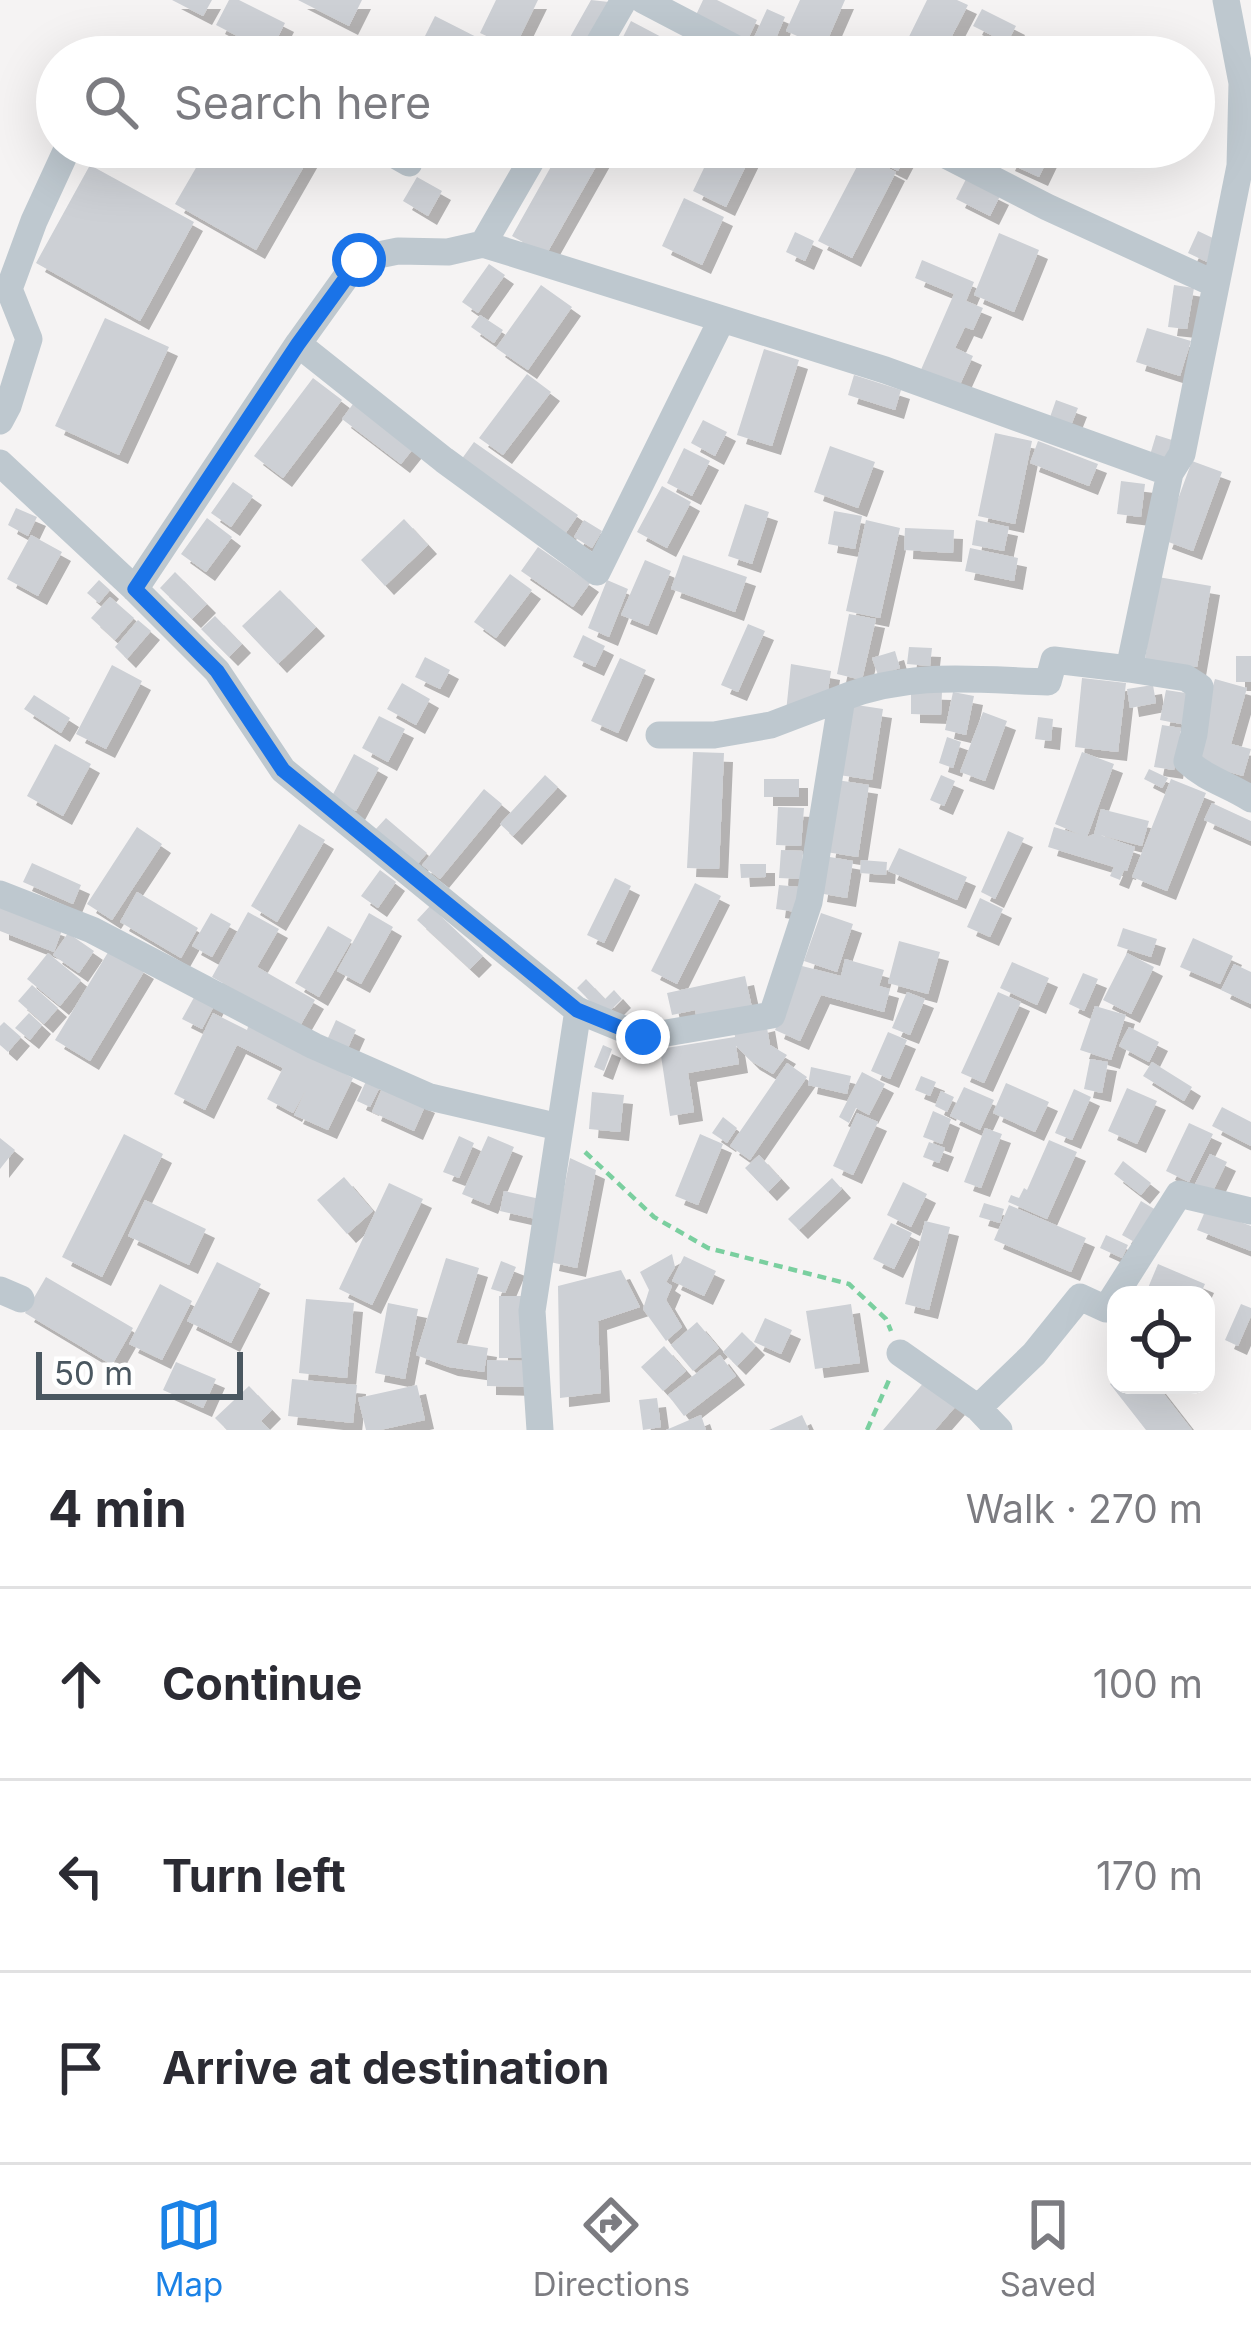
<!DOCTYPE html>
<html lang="en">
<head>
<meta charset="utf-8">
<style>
	body { margin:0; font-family:Inter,sans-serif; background:#f2f2f3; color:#2b2b33 }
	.controls { position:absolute; right:36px; bottom:36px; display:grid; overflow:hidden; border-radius:24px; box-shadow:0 12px 48px #0002 }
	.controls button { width:108px; height:108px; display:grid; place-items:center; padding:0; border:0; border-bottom:3px solid #e1e1e2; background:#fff; color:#2b2b33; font:60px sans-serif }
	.scale { position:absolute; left:36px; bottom:30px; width:207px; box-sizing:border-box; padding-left:12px; border:6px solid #4a5760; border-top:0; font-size:33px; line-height:42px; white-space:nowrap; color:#4a5760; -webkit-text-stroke:9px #fff; paint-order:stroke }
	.stop { position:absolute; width:36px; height:36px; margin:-27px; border:9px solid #1a73e8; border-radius:50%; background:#fff }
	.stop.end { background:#1a73e8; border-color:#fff; box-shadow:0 3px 12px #0008 }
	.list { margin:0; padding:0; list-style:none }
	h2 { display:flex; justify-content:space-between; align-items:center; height:156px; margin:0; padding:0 48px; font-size:51px }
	h2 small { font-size:39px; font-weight:400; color:#7c7c81 }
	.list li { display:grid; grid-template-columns:78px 1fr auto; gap:36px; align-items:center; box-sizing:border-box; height:192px; padding:0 48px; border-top:3px solid #e1e1e2 }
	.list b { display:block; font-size:45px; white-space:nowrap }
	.list em { font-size:39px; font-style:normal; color:#7c7c81 }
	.icon { flex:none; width:66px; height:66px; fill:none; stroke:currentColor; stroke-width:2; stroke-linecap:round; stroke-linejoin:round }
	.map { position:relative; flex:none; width:1251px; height:1430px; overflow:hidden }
	.search { position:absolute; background:#fff; box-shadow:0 12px 48px #0002; left:36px; right:36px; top:36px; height:132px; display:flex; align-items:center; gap:30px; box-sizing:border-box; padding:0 42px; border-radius:66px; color:#7c7c81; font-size:45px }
	.sheet { height:732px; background:#fff }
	nav { display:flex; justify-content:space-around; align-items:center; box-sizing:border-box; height:168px; border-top:3px solid #e1e1e2; background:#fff; font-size:33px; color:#7c7c81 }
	nav a { display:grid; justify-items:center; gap:6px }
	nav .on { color:#1b82e6 }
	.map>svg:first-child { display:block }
	.building { fill:#cdd0d5; filter:url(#shadow) }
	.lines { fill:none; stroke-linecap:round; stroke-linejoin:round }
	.path { stroke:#7acf9f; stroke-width:4.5; stroke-dasharray:9 6; stroke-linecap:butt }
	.street { stroke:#bec8cf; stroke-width:27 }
	.route { stroke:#1a73e8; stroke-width:15 }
</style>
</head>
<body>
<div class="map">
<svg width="1251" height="1430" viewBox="0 0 1251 1430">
	<defs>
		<filter id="shadow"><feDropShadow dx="9" dy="9" stdDeviation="0" flood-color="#0004"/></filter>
	</defs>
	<rect width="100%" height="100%" fill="#f5f3f3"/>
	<path class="building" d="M172 0H212L203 16Z
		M229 0H239L285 23 270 53 216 25Z
		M298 0H362L349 26Z
		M496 0H538L514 49 480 33Z
		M591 0 609 2 584 47 569 39Z
		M703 0H717L757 20 747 41 696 15Z
		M800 0H845L824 48 786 31Z
		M927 0H957L968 5 941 57H899Z
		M767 9 785 17 771 50 752 42Z
		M982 9 1016 26 1007 43 973 26Z
		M435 16 504 51 501 57H451L422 42Z
		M631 21 667 40 658 57H613Z
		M673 37 715 57H663Z
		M1059 40 1096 57H1051Z
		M208 147H315L256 250 175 204Z
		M562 147H607L546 255 512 236Z
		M714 147H755L726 207 693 191Z
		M872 147H904L909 150 898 171 868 156Z
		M1013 147H1042L1051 152 1039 177 1006 162Z
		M863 155 896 172 852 258 818 241Z
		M90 165 194 222 140 321 36 263Z
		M417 177 442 191 428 216 403 201Z
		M966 179 1000 196 990 216 956 199Z
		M684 198 724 217 702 265 662 246Z
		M1198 231 1217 240 1207 262 1188 253Z
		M795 232 814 241 805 261 786 252Z
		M999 233 1039 250 1014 312 974 295Z
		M922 260 974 282 966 301 983 308 973 330 965 327 955 348 973 356 958 389 920 372 954 294 915 278Z
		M489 264 505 275 478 313 462 302Z
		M541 285 572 307 528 370 496 348Z
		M1174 285 1194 288 1187 329 1168 327Z
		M480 315 503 330 494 343 471 327Z
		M105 318 169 347 119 455 55 426Z
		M1147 328 1191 341 1180 376 1136 362Z
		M764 349 799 360 772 446 737 435Z
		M527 374 551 392 503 455 479 438Z
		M854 375 901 390 895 410 848 395Z
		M313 378 342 400 283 478 254 456Z
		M1056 400 1078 408 1070 428 1049 420Z
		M353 404 413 449 401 464 342 419Z
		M703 420 727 432 715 456 691 443Z
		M995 433 1032 441 1015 524 978 516Z
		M1156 435 1172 440 1166 460 1150 455Z
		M1038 441 1098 464 1089 486 1030 463Z
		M474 442 578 515 565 534 461 460Z
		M830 446 875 462 858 508 814 492Z
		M684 448 710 461 692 496 667 483Z
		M1192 461 1222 472 1193 551 1163 540Z
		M1121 481 1145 484 1141 517 1117 514Z
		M233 482 253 496 231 527 211 513Z
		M662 486 691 502 667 548 637 532Z
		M745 504 769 512 752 564 728 556Z
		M16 508 37 517 28 536 8 525Z
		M834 511 862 516 855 549 828 544Z
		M207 518 232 537 206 572 181 554Z
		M404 519 428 545 385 586 361 560Z
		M584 520 602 531 592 548 574 537Z
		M866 520 900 528 880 618 846 611Z
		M976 520 1009 527 1004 551 972 545Z
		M905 528 954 530 953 553 904 550Z
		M31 535 62 552 38 596 7 579Z
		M538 547 590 583 573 607 521 571Z
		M970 548 1018 558 1014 581 965 571Z
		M683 555 747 577 735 612 671 589Z
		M645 560 671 571 648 626 621 615Z
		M175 572 207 604 192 619 160 588Z
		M510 574 532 590 496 638 474 622Z
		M1158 577 1211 586 1197 667 1145 659Z
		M99 580 110 590 99 603 87 593Z
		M607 580 628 589 609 637 588 628Z
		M280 590 316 627 278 664 242 626Z
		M110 597 134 618 115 640 91 618Z
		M849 614 876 619 862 680 837 674Z
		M215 616 242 644 229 657 201 629Z
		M138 620 151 631 127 659 115 647Z
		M748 624 765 631 738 692 721 685Z
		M583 635 605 646 595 667 573 657Z
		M909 647 932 648 930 666 907 664Z
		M895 651 900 668 878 675 872 658Z
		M1236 656H1251V682H1236Z
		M425 657 450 670 440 689 415 677Z
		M620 658 646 670 618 733 591 721Z
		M791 664 831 671 828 691 786 712Z
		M112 665 142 681 106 749 76 734Z
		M1082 678 1126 683 1118 752 1075 747Z
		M1215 679 1247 688 1231 744 1251 749 1243 776 1191 761Z
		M402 683 430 699 416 725 387 709Z
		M1153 685 1156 703 1130 708 1127 689Z
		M911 690 942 691 941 715 911 714Z
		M1166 690 1192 694 1186 725 1160 720Z
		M953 692 974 696 966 735 945 730Z
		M34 695 70 718 61 733 24 709Z
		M850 704 883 709 872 780 839 775Z
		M983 712 1007 721 985 781 960 772Z
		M379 716 405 729 388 762 362 748Z
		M1038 717 1053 719 1051 741 1035 739Z
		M1162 725 1181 728 1174 770 1154 767Z
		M947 737 961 742 953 768 939 763Z
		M55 744 91 764 63 816 27 796Z
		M693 752 724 753 719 869 687 868Z
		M1082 752 1114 764 1087 837 1094 834 1101 809 1149 821 1142 846 1100 835 1135 847 1127 871 1124 870 1120 880 1110 876 1114 867 1048 847 1054 827 1081 835 1055 824Z
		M354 754 379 768 356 811 331 798Z
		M1149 769 1168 778 1162 788 1144 779Z
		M545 775 558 787 513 836 500 824Z
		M941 775 955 781 944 806 930 800Z
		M764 779H799V797H764Z
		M1171 779 1206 793 1167 891 1132 877Z
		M837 780 869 785 858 857 826 852Z
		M484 789 502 804 440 879 422 865Z
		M1212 803 1251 821V841L1204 820Z
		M778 807 804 808 801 846 776 845Z
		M386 818 427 853 416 866 375 830Z
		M299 824 325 840 277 922 251 906Z
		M137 827 162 844 112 920 87 904Z
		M1008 831 1024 838 995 899 981 892Z
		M899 848 967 877 957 900 888 871Z
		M781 850 803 851 801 879 779 878Z
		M824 856 853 861 847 898 818 893Z
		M861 860 887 862 886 875 860 873Z
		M32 863 81 885 73 904 23 882Z
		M740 864H766V877L741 878Z
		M380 870 396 882 378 908 361 896Z
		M615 878 631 886 604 943 587 935Z
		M695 883 721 896 677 984 651 971Z
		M779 885 799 887 796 912 776 909Z
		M137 892 198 928 181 958 120 922Z
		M980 898 1003 909 990 937 967 927Z
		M0 906 62 930 54 952 0 931Z
		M430 906 483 956 470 969 417 920Z
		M248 912 279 929 257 967 315 1000 300 1026 212 977Z
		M211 913 231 924 212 957 192 946Z
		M369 913 393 927 361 984 337 971Z
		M821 913 853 924 837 972 804 961Z
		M328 926 352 940 319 997 295 983Z
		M1123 928 1157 939 1151 957 1117 946Z
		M68 933 94 951 79 973 53 955Z
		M1193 938 1233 956 1220 984 1180 967Z
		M899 941 940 952 928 994 888 983Z
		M110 949 145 970 90 1061 55 1040Z
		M48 953 81 980 60 1006 27 979Z
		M1127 953 1154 967 1131 1014 1103 1000Z
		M845 959 884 970 879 986 890 989 884 1012 821 995 800 1041 775 1030 802 966 841 976Z
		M1012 962 1049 978 1037 1005 1000 988Z
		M1234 964 1251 972V1004L1221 990Z
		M1083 973 1098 979 1084 1011 1069 1004Z
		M745 976 753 1012 698 1024 695 1010 672 1015 667 993Z
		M586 979 605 999 614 990 622 999 605 1016 577 988Z
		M32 985 58 1008 44 1024 18 1001Z
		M197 992 216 1002 202 1029 182 1019Z
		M907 992 925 999 910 1035 892 1028Z
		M998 992 1021 1002 984 1083 961 1073Z
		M1095 1006 1126 1015 1111 1060 1080 1050Z
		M29 1013 42 1025 30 1040 15 1028Z
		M213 1013 247 1030 249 1024 353 1078 328 1130 294 1115 306 1090 293 1113 267 1099 283 1068 237 1045 205 1110 174 1094Z
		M336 1020 356 1030 347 1050 327 1040Z
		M4 1022 21 1037 8 1052 0 1045V1026Z
		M766 1022 770 1045 787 1055 773 1074 751 1061 736 1046 739 1064 688 1073 694 1112 670 1116 660 1049 735 1037 734 1030Z
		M1129 1027 1159 1042 1149 1062 1119 1046Z
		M888 1032 907 1040 890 1079 871 1071Z
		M603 1045 612 1049 604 1071 594 1067Z
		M1090 1059 1108 1062 1102 1093 1084 1089Z
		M1152 1062 1192 1087 1184 1101 1143 1076Z
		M787 1063 807 1077 750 1160 730 1146Z
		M811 1067 851 1076 847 1094 808 1085Z
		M862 1072 885 1084 869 1115 856 1108 849 1123 839 1117Z
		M921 1076 936 1082 930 1096 915 1090Z
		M367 1079 381 1085 370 1107 357 1101Z
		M1006 1083 1049 1102 1035 1132 993 1113Z
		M383 1086 426 1104 414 1131 372 1112Z
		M964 1087 994 1100 980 1130 950 1116Z
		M1127 1088 1157 1101 1137 1144 1108 1131Z
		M1074 1089 1091 1097 1072 1140 1055 1133Z
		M941 1091 954 1097 947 1112 935 1106Z
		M592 1092 624 1095 620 1132 589 1129Z
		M1222 1107 1251 1122V1146L1212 1126Z
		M933 1111 951 1119 942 1144 923 1137Z
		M857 1113 878 1122 853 1175 833 1166Z
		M723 1117 737 1128 727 1143 712 1133Z
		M1189 1123 1213 1134 1189 1182 1166 1171Z
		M985 1128 1002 1134 981 1188 964 1182Z
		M124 1134 163 1154 102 1277 62 1257Z
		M700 1134 723 1144 698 1205 675 1196Z
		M459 1136 474 1143 459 1178 443 1172Z
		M488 1136 514 1147 489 1205 462 1194Z
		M0 1138 15 1150 0 1169Z
		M1049 1140 1077 1152 1047 1219 1008 1202 1011 1195 1019 1198 1024 1188 1027 1190Z
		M929 1142 945 1148 939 1163 923 1157Z
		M1210 1154 1227 1162 1211 1195 1194 1186Z
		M759 1155 781 1179 768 1192 745 1168Z
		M570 1158 596 1170 577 1268 550 1262Z
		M1123 1161 1151 1183 1141 1195 1114 1174Z
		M344 1177 373 1211 347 1234 317 1200Z
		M832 1178 842 1189 799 1230 788 1219Z
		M903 1182 927 1194 911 1227 887 1215Z
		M389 1183 423 1199 372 1305 339 1289Z
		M504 1191 540 1199 536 1219 500 1211Z
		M145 1200 206 1229 189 1265 128 1236Z
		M1141 1201 1156 1210 1138 1244 1122 1235Z
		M984 1203 1004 1209 1000 1223 979 1217Z
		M1009 1205 1086 1238 1071 1272 994 1240Z
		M1206 1209 1251 1226V1251L1197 1230Z
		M925 1221 950 1227 929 1310 905 1304Z
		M891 1223 912 1233 894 1269 873 1259Z
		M1106 1235 1128 1245 1122 1258 1100 1248Z
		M672 1254 675 1267 666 1282 672 1286 666 1300 682 1327 666 1341 643 1309 649 1290 640 1272Z
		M684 1256 716 1271 704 1296 672 1281Z
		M446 1258 479 1268 456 1343 488 1348 484 1372 449 1367 416 1355Z
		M501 1261 516 1267 505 1293 491 1289Z
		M217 1262 261 1284 231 1343 187 1321Z
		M1158 1264 1205 1284 1200 1295H1145Z
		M621 1270 640 1307 598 1321 601 1393 560 1398 558 1286Z
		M46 1277 133 1328 112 1365 25 1313Z
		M160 1284 192 1301 162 1360 129 1344Z
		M499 1296H523V1358H499Z
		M306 1299 354 1303 347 1378 299 1373Z
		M388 1303 418 1309 405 1379 375 1373Z
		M851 1304 860 1363 815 1369 806 1311Z
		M1241 1304 1251 1308V1316L1238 1346 1225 1340Z
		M765 1318 792 1330 781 1354 754 1342Z
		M697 1322 719 1348 693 1371 671 1345Z
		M742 1332 756 1346 737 1366 723 1352Z
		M664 1346 686 1371 663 1391 641 1367Z
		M720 1355 736 1376 684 1416 668 1395Z
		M487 1360 527 1361V1387L487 1386Z
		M176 1362 216 1379 203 1408 163 1390Z
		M292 1379 357 1385 353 1423 288 1416Z
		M1116 1379V1385H1157L1192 1430H1146L1110 1384Z
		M926 1380 956 1406 935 1430H883Z
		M417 1385 425 1420 380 1430H366L358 1398Z
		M249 1386 272 1410 261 1421 270 1430H227L215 1418Z
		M657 1398 661 1427 643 1430 639 1400Z
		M701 1415 706 1430H666Z
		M802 1415 809 1430H769Z"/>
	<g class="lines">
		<path class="path" d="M585 1152 654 1217 708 1248 849 1284 886 1319 891 1331
			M867 1430 889 1380"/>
		<path class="street" d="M643 0 752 57
			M189 57H194
			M591 57 624 0
			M381 147 409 163
			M930 147 1047 207 1215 284
			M483 244 539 147
			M298 344 444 460 597 572 722 319
			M0 421 8 406 29 339 9 289 34 221 68 147
			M0 463 135 589 217 671 283 770 577 1010 643 1037 772 1015 809 902 842 698C910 671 976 680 1048 682L1054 660 1129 669 1170 473 1182 454 1240 166 1242 83 1226 0
			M135 589 298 344 359 259 398 251 448 252 483 244 885 370 1170 473
			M1129 669 1186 678 1200 687 1194 734 1187 761C1207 780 1228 784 1251 799
			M659 735H714L771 725 842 698
			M0 894 92 930 314 1046 430 1097 559 1127
			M0 1290 21 1299
			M900 1353 978 1408 1034 1354 1080 1297 1106 1309 1179 1194 1251 1211
			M978 1408 999 1430
			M540 1430 532 1311 578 1010"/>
	</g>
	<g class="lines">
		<path class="route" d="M359 260 298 344 135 589 217 671 283 770 577 1010 643 1037"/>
	</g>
</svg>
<div class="controls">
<button><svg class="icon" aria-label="locate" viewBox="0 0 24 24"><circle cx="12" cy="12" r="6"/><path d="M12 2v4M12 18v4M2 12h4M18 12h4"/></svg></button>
</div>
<div class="scale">50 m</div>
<div class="stop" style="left:359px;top:260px"></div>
<div class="stop end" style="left:643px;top:1037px"></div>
<div class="search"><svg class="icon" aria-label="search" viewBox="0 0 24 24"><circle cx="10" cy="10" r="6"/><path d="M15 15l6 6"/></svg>Search here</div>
</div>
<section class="sheet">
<h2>4 min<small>Walk · 270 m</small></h2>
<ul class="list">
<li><svg class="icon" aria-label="ahead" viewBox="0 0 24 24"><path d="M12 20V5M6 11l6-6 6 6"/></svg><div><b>Continue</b></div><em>100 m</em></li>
<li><svg class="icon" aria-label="left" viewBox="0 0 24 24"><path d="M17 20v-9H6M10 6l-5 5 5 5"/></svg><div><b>Turn left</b></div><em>170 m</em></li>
<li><svg class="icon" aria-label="arrive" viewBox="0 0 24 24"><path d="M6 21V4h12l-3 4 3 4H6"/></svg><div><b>Arrive at destination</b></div></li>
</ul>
</section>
<nav>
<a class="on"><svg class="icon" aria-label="map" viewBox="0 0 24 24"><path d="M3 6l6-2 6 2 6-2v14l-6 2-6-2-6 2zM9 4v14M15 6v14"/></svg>Map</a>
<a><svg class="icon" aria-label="directions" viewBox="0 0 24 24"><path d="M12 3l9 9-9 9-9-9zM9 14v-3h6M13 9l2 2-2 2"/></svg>Directions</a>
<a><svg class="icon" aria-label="saved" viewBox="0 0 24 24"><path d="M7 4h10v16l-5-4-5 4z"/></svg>Saved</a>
</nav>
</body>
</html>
